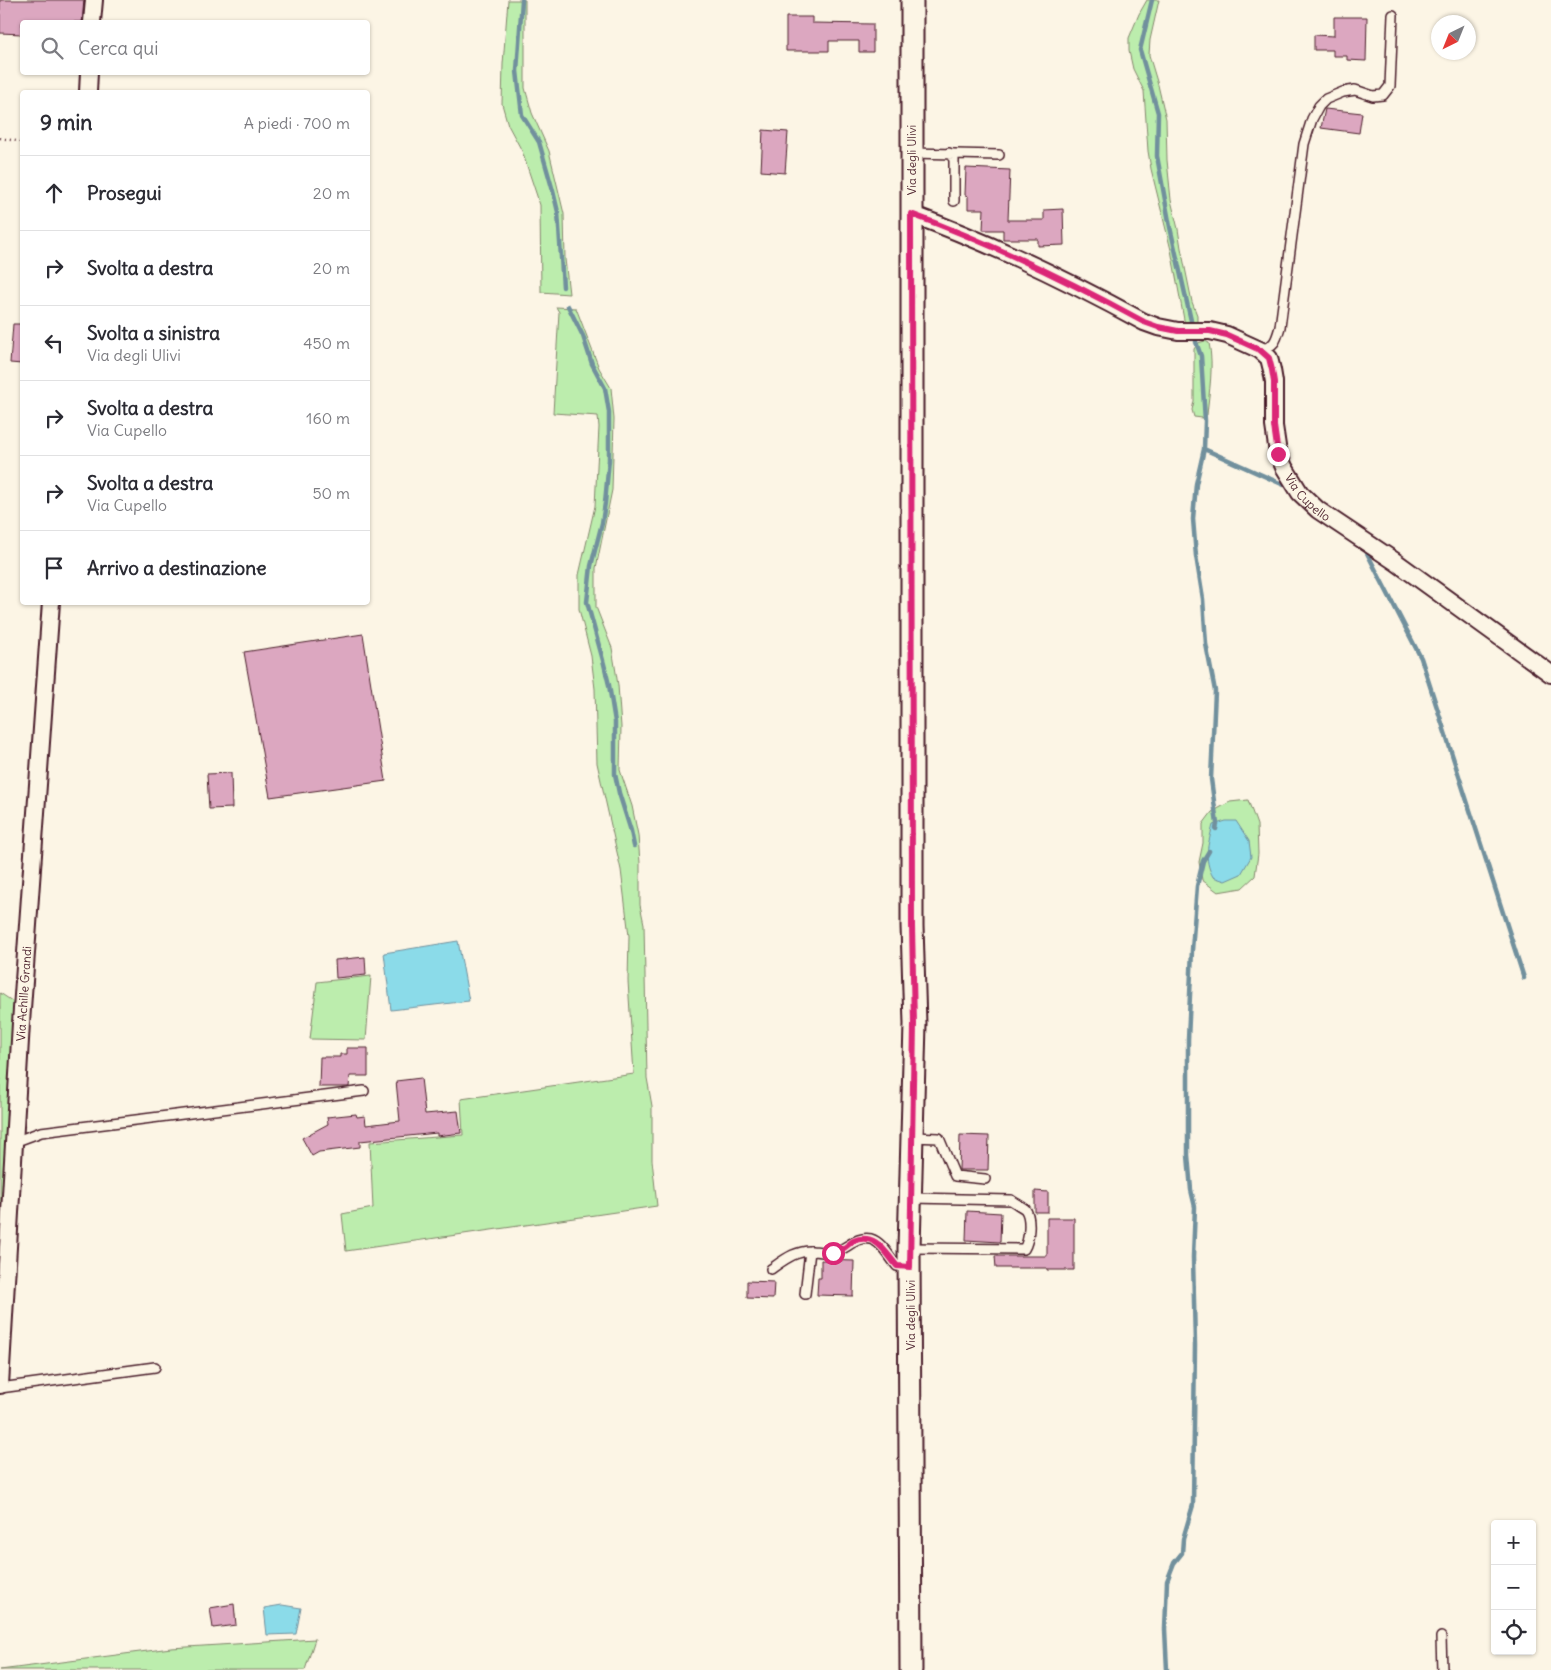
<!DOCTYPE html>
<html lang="it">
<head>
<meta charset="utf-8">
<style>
	body { margin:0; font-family:Delius,sans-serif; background:#f2f2f3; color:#2b2b33 }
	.controls { position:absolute; right:15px; bottom:15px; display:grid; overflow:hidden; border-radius:5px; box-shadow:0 1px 4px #0004 }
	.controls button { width:45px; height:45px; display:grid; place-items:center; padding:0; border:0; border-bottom:1px solid #e1e1e2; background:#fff; color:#2b2b33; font:25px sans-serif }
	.compass { position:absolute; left:1431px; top:15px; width:45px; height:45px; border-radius:50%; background:#fff; box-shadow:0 1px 4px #0004; rotate:223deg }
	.stop { position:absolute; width:15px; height:15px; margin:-11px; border:4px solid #db2777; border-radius:50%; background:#fff }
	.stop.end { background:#db2777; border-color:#fff; box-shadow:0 1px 5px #0008 }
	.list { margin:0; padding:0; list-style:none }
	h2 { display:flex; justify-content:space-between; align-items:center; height:65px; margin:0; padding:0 20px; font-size:21px }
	h2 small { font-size:16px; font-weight:400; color:#7c7c81 }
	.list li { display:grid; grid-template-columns:32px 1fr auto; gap:15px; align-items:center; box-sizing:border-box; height:75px; padding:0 20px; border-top:1px solid #e1e1e2 }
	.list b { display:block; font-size:19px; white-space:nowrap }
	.list p { margin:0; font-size:16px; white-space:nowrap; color:#7c7c81 }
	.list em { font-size:16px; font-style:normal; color:#7c7c81 }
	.icon { flex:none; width:28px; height:28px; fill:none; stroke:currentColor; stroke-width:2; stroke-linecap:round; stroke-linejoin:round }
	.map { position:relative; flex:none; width:1551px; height:1670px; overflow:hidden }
	.search { position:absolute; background:#fff; box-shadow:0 1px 4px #0004; left:20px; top:20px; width:350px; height:55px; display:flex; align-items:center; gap:12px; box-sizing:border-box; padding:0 18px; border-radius:5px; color:#7c7c81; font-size:19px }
	.panel { position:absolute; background:#fff; box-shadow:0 1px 4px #0004; left:20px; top:90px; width:350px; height:515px; border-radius:5px }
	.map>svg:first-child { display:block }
	.green { fill:#bcedad; stroke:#83866c }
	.water { fill:#8bdbe9; stroke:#71909d }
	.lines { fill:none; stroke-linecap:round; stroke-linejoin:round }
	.stream { stroke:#71909d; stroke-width:4.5 }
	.building { fill:#dca7c0; stroke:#4a1f2b }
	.service-casing { stroke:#4a1f2b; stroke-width:12 }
	.minor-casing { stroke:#4a1f2b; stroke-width:20 }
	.tertiary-casing { stroke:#4a1f2b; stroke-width:25 }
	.path { stroke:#4a1f2b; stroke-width:2.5; stroke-dasharray:1 4; stroke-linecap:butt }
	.service { stroke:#fcf5e5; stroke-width:9 }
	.minor { stroke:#fcf5e5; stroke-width:16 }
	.tertiary { stroke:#fcf5e5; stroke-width:21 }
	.route { stroke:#db2777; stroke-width:6 }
	.labels { text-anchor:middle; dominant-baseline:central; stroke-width:4; stroke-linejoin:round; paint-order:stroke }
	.street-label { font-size:12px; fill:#4a1f2b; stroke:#fcf5e5 }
</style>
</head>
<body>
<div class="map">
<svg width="1551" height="1670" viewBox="0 0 1551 1670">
	<rect width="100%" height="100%" fill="#fcf5e5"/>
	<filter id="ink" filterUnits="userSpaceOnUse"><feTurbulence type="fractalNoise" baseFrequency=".02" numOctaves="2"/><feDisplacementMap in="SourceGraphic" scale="10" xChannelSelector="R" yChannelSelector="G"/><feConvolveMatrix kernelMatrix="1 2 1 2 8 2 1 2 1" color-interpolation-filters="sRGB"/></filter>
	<g filter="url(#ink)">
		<path class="green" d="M508 0H525V88L532 113 549 151 564 214 565 259 569 294 541 292 540 205 522 151 508 125 502 104 503 64Z
			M1147 0H1159L1150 40 1149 55 1158 85 1166 119 1167 160 1171 200 1178 229 1181 248 1192 302 1197 315V325H1185L1171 250 1151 169 1148 151 1144 91 1133 69 1129 51V38L1139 14Z
			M556 307 576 308 599 368 611 388 614 419 612 490 596 568V607L612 648 618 685 621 727 620 770 632 806 638 835 640 863V905L644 924 647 1078 652 1106V1160L657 1206 346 1251 342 1214 373 1208 370 1142 463 1135 461 1099 634 1074 628 981 629 936 621 870 597 763 595 689 591 656 579 609V575L595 506 599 427 598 416 553 413 559 312Z
			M1205 341 1209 343C1214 366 1209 392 1207 415L1202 418 1194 417 1192 410 1194 401V349L1198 343Z
			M1248 800 1257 825 1258 854 1255 876 1242 888 1218 892 1202 880 1199 862 1203 843V824L1212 812 1230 802Z
			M371 976 366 1040 310 1039 317 982Z
			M0 993 15 1003 0 1240Z
			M315 1639 305 1670H0L171 1648Z"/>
		<path class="water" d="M1226 821H1236L1249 841 1251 857 1241 874 1225 881 1213 877C1203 858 1208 845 1213 825Z
			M458 941 469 1001 391 1010 384 953Z
			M282 1605 301 1608 296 1634 267 1635 264 1608Z"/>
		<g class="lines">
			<path class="stream" d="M522 0 517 71 522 115 539 142 553 191 558 212 563 287
				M1152 0 1140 50 1158 113 1157 156 1170 227 1192 325
				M568 306 583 336 592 364 605 388 609 412V460L605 503 602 523 591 566 587 602 604 664 609 685 615 722V774L619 793 631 831 634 846
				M1196 342 1201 356 1205 421 1204 449 1196 484 1193 519 1196 556 1203 599 1206 644 1215 691 1211 779 1217 824 1216 829
				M1204 449 1284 485
				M1367 553 1421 658 1524 978
				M1167 1670 1165 1629 1167 1581 1174 1563 1182 1553 1183 1539 1193 1505 1195 1345 1193 1257 1195 1207 1191 1190 1188 1155V1040L1192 950 1197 886 1203 861 1209 851"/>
		</g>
		<path class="building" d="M0 0H84L82 22H22V34L0 33Z
			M786 17H812V23L873 24V52H859V41H829V51H786Z
			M1334 17H1367L1366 61 1347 60V56H1333V50H1314V35L1334 36Z
			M1325 109 1362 113 1359 133 1321 128Z
			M763 130 788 132 785 173 761 171Z
			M966 168 1010 170 1008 220H1044V210L1063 209 1064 245 1038 246V239H1003V230H983L984 209H968V196L965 195Z
			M13 324H22V364L10 363Z
			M363 634 386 781 270 797 244 652Z
			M231 773 232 808 209 809 207 774Z
			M365 957 366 975 336 978 335 960Z
			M347 1048H368V1076H350L349 1087H319L320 1057H340V1054H347Z
			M421 1078 425 1114 458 1111 461 1133 437 1136V1133L360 1141V1147L319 1152 312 1156 302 1138 328 1124 327 1117 356 1114 357 1117 365 1116 366 1125 400 1121 396 1081Z
			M960 1135 989 1136 988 1170H959Z
			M1035 1191 1048 1192V1212H1035Z
			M967 1211 1001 1213 1000 1242 966 1240Z
			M1047 1218H1074V1270H1047V1268H996L995 1256H1047Z
			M821 1260 854 1261 853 1296 817 1295 818 1278H821Z
			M747 1281 774 1282 773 1299 747 1298Z
			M234 1604 236 1625 213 1628 210 1608Z"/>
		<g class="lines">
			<defs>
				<path id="service" d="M911 153 999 155
					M949 153 954 159V201
					M1260 350C1275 346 1276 341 1280 327L1304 144 1312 119 1319 106 1326 99 1343 92 1355 90 1373 96 1383 95 1390 86 1393 15
					M912 1137 939 1138 955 1176 985 1179
					M14 1142 41 1132 364 1091
					M910 1248 1024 1249C1029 1241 1032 1218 1025 1209 1021 1206 1015 1203 1011 1200L911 1198
					M771 1269C784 1260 796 1250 813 1251 820 1251 828 1254 835 1252 848 1248 856 1236 871 1239 882 1242 890 1258 897 1266L909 1267
					M805 1294 810 1251
					M0 1388 155 1367
					M1441 1637 1442 1670"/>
				<g id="minor">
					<path d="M92 22 94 0"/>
					<path d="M88 92 89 72"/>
					<path id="s1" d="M911 214C991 243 1069 281 1144 322L1158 327 1178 331H1210L1227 335 1260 350 1269 358 1272 370 1274 382V426L1278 453 1284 467 1300 493 1318 510 1396 562 1551 674"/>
					<path id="s2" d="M0 1385 21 1023 51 602"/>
				</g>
				<path id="tertiary" d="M911 1670 909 1248 915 1024 912 926V0"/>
			</defs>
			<use href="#service" class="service-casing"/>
			<use href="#minor" class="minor-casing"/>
			<use href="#tertiary" class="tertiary-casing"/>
			<path class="path" d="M0 138 22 142"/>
			<use href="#service" class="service"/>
			<use href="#minor" class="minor"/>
			<use href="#tertiary" class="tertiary"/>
		</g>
	</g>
	<g class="lines" filter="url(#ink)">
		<path class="route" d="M833 1253C836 1251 841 1250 844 1248 847 1246 850 1243 853 1241 876 1232 885 1252 897 1266L910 1267 914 1024 912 926 911 214C991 243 1069 281 1144 322L1158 327 1178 331H1210L1227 335 1260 350 1269 358 1272 370 1274 382V426L1278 454"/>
	</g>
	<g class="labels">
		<g class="street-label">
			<text transform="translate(911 160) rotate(-90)">Via degli Ulivi</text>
			<text stroke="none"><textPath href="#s1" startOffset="540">Via Cupello</textPath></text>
			<text stroke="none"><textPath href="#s2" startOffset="392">Via Achille Grandi</textPath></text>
			<text transform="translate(910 1315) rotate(-90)">Via degli Ulivi</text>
		</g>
	</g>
</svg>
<div class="controls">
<button>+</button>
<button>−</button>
<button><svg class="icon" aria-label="locate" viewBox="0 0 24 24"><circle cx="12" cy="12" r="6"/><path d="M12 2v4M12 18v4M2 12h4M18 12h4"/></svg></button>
</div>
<svg class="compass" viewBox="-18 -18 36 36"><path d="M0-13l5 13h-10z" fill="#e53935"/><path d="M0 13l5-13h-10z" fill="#7c7c81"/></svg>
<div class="stop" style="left:833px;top:1253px"></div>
<div class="stop end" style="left:1278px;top:454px"></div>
<div class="search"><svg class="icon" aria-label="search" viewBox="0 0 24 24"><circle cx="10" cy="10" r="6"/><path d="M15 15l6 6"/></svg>Cerca qui</div>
<section class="panel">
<h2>9 min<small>A piedi · 700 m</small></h2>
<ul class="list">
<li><svg class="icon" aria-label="ahead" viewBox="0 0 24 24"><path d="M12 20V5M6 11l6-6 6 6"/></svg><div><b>Prosegui</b></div><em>20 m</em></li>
<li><svg class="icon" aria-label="right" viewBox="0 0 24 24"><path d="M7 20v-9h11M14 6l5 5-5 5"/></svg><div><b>Svolta a destra</b></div><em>20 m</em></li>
<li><svg class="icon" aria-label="left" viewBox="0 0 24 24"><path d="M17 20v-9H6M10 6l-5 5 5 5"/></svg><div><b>Svolta a sinistra</b><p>Via degli Ulivi</p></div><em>450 m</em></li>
<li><svg class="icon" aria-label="right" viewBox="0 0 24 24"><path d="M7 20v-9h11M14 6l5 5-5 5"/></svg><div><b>Svolta a destra</b><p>Via Cupello</p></div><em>160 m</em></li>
<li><svg class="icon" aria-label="right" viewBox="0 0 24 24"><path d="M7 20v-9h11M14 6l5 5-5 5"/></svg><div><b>Svolta a destra</b><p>Via Cupello</p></div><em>50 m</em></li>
<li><svg class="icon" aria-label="arrive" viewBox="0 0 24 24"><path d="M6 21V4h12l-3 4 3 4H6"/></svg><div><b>Arrivo a destinazione</b></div></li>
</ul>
</section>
</div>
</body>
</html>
